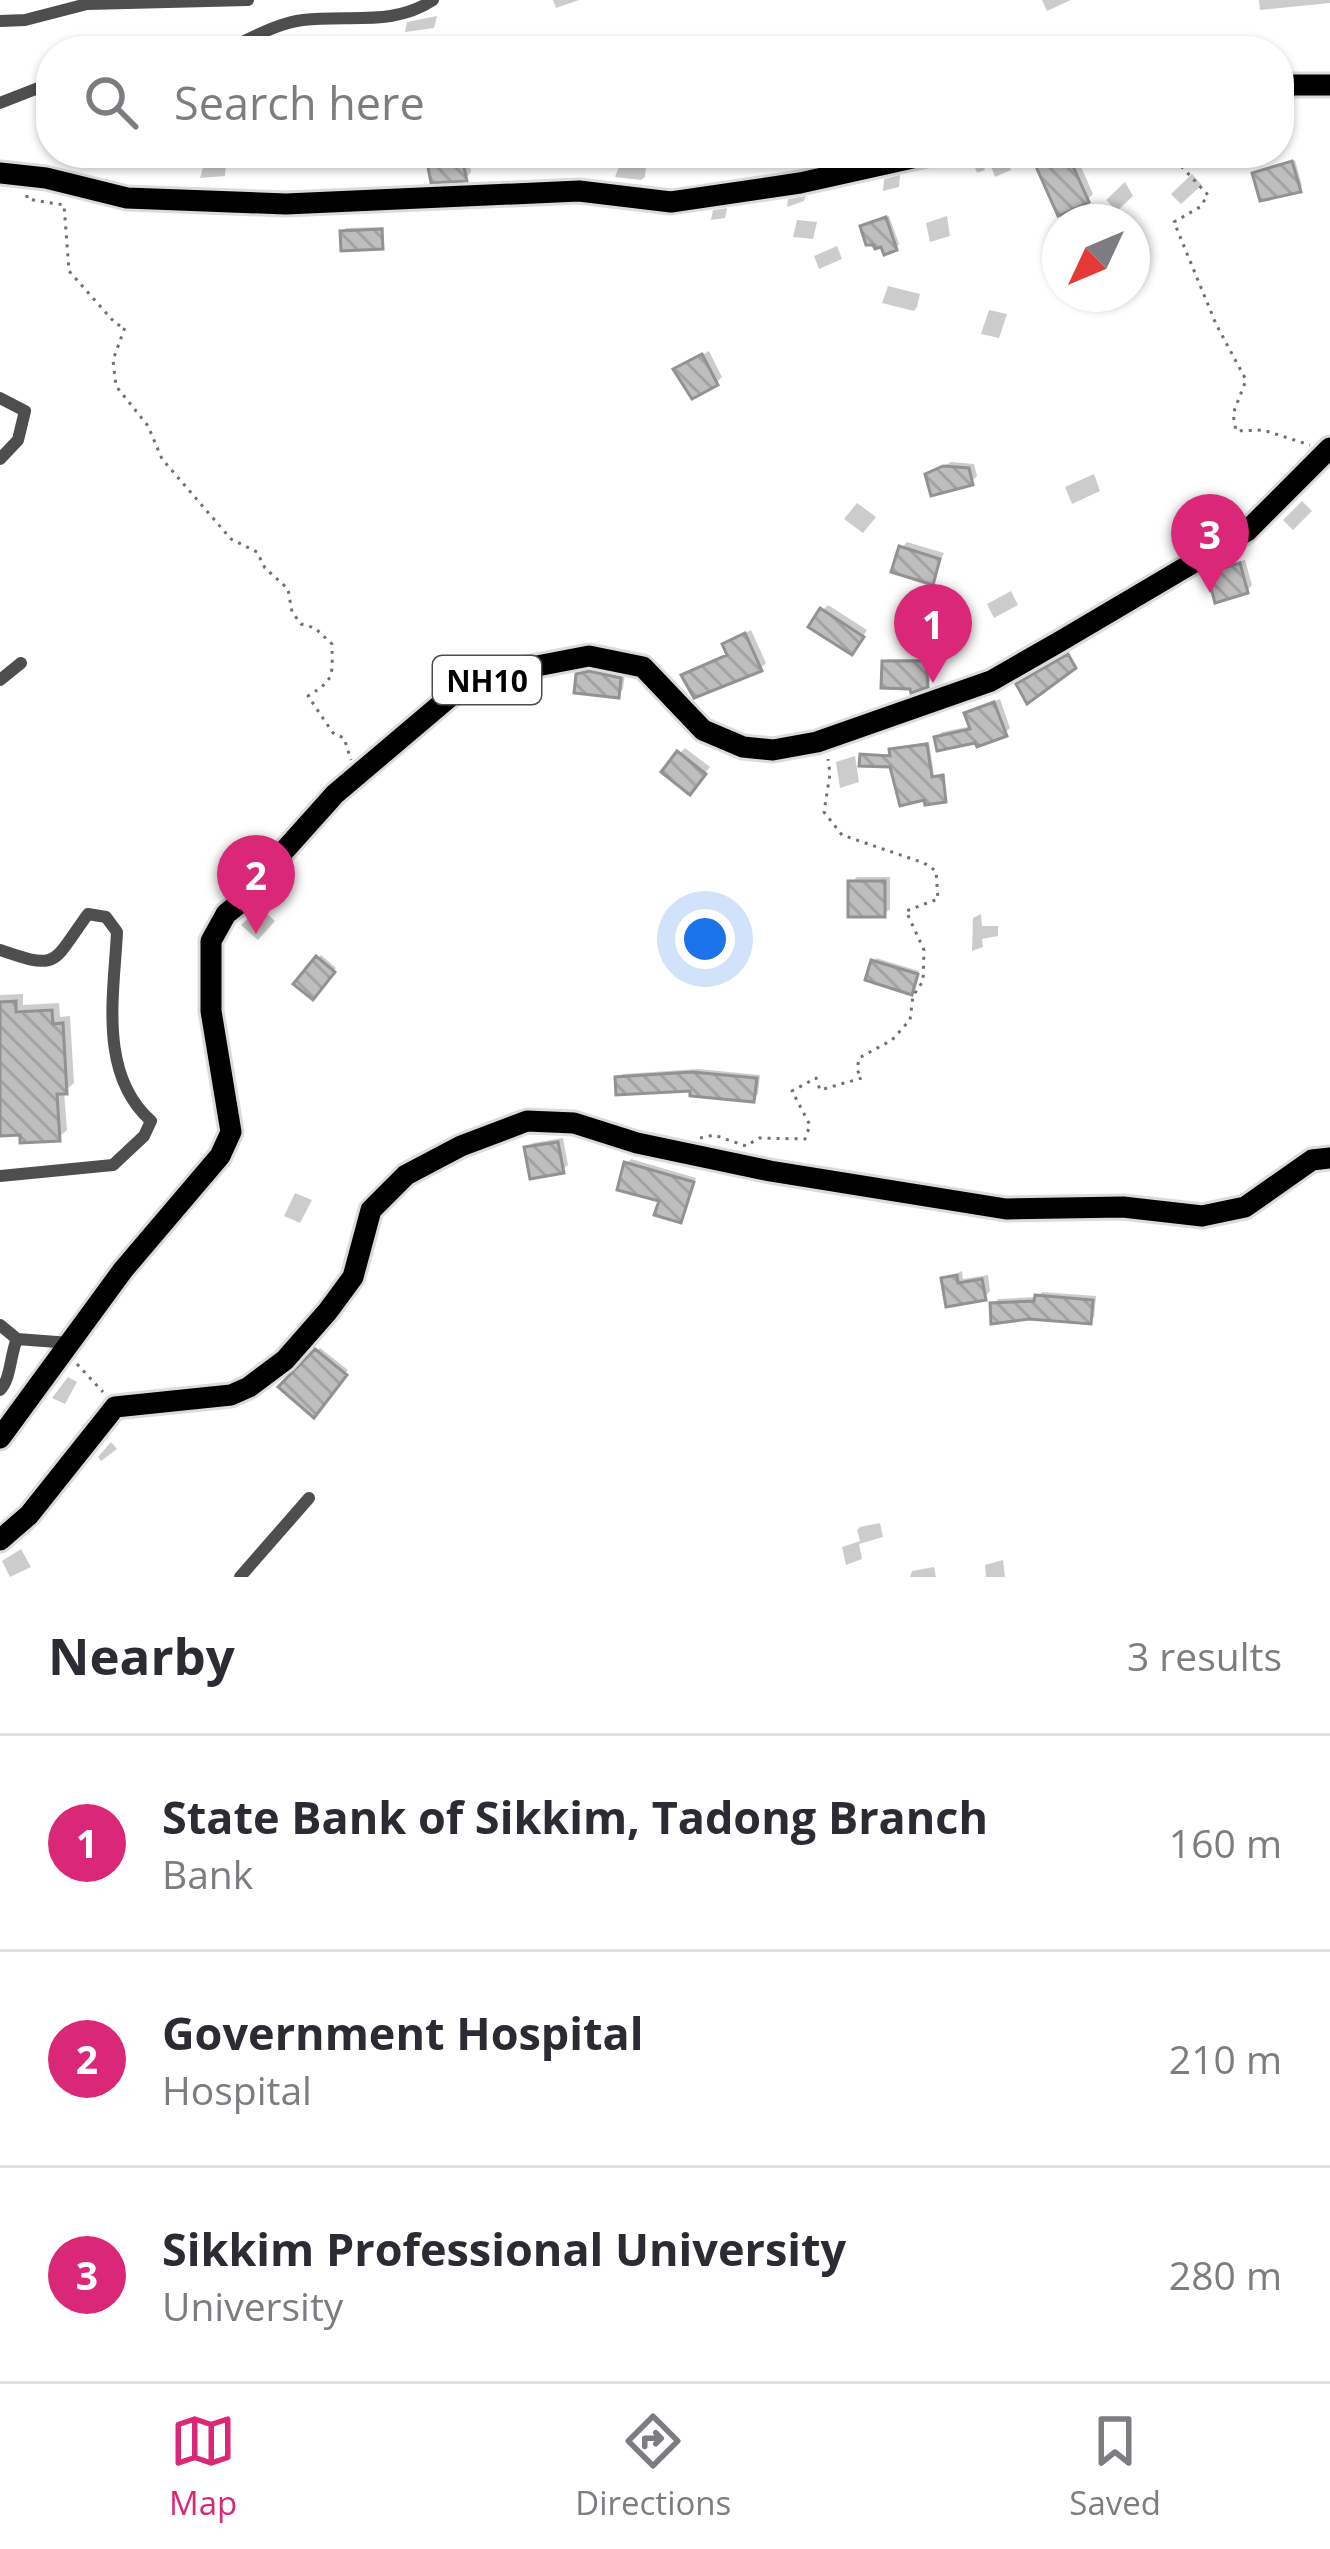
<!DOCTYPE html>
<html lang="en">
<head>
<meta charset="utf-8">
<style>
	body { margin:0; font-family:"Open Sans",sans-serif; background:#f2f2f3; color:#2b2b33 }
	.compass { position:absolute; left:1042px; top:204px; width:108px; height:108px; border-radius:50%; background:#fff; box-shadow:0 3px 9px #0004; rotate:226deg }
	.you { position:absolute; left:705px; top:939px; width:42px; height:42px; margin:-30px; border:9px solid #fff; border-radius:50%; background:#1a73e8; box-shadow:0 0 0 18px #1a73e833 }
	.badge { display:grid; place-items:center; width:78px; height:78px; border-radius:50%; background:#db2777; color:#fff; font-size:39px; font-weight:700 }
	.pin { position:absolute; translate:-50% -99px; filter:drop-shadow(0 3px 6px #0008) }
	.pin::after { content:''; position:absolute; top:63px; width:42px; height:36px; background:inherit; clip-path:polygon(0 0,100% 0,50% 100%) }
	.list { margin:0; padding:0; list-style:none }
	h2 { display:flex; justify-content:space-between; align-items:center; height:156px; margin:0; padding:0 48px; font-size:51px }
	h2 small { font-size:39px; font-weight:400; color:#7c7c81 }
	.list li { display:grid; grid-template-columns:78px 1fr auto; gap:36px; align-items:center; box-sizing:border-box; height:216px; padding:0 48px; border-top:3px solid #e1e1e2 }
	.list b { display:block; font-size:45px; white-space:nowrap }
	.list p { margin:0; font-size:39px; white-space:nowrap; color:#7c7c81 }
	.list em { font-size:39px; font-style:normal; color:#7c7c81 }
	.icon { flex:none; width:66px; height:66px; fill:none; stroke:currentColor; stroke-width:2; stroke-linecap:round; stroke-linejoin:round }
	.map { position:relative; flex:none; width:1330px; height:1577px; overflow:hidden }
	.search { position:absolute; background:#fff; box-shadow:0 3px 9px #0004; left:36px; right:36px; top:36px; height:132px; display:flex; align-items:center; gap:30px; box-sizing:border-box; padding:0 42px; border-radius:48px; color:#7c7c81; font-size:45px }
	.sheet { height:804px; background:#fff }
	nav { display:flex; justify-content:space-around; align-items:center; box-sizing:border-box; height:168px; border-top:3px solid #e1e1e2; background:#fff; font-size:33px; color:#7c7c81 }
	nav a { display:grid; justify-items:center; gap:6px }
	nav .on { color:#db2777 }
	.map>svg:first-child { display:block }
	.shadow { fill:#0003 }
	.building { fill:url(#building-back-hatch); stroke:#929292; stroke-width:3 }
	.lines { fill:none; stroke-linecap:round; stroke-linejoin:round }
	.trunk-casing { stroke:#dbdbdb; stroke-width:27 }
	.path { stroke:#707070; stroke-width:3; stroke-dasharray:3 6; stroke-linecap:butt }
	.minor { stroke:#4e4e4e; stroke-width:12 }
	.trunk { stroke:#000; stroke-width:21 }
	.labels { text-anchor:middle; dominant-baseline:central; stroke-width:10; stroke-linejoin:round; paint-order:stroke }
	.shield { fill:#fff; stroke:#4c4c4c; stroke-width:3 }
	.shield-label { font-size:30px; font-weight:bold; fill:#000 }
</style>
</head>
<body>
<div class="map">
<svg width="1330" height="1577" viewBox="0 0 1330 1577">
	<defs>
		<pattern id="building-back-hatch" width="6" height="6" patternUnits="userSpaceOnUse" patternTransform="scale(3)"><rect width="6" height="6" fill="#bebebe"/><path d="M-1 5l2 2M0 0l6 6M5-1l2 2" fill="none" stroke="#a2a2a2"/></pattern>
	</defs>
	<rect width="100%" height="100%" fill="#fff"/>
	<path class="shadow" d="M553 0H579L556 8Z
		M1042 0H1071L1047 11Z
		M1259 0H1330V3L1260 10Z
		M437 16 434 28 405 32 407 22Z
		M455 153H467L471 172 466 178 430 163 436 157Z
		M1038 153H1075L1093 194 1088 199Z
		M1006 156 1011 170 995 177 990 164Z
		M981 160 985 170 977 173 973 163Z
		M1295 160 1302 186 1299 189 1256 174Z
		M205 161 226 163 225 176 200 178Z
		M620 164 646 166 645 177 641 180 615 177Z
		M1192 174 1202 185 1181 204 1171 194Z
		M900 175 899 187 883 191 884 179Z
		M1125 182 1133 196 1117 211 1106 200Z
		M806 196 804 201 787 207 788 199Z
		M727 208 725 218 711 220 713 210Z
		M889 216 899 244 896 248 863 226Z
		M947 216 950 236 930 242 926 223Z
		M797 220 817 222 813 239 793 237Z
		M384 227 382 246 343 232 346 228Z
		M837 246 842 259 819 269 814 256Z
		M888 286 920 294 917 307 914 311 882 303Z
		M989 310 1007 314 999 338 981 334Z
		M709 351 722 377 716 383 677 370Z
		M951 462 974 464 977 476 971 482 928 475Z
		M1094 474 1100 491 1072 504 1065 487Z
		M1302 501 1312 511 1293 530 1283 520Z
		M857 503 876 517 863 533 844 519Z
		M907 542 944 553 932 581 902 548Z
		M1245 560 1252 585 1247 591 1210 573 1216 568Z
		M1011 591 1018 605 994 618 987 604Z
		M828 605 867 630 857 646 823 610Z
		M949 611 948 623 930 626 932 615Z
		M751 630 766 663 760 669 685 676 729 653 726 644Z
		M888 659H928L930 681 926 685 885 662Z
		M596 667 625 673 623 689 618 694 579 675Z
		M1000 699 1010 728 1005 733 937 738 942 732 972 726 967 714 973 709Z
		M929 742 934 775 945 774V799L893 765 862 756 893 754 895 747Z
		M685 748 710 767 695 785 680 753Z
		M855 756 859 782 840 788 836 762Z
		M857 877H890V909L884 914 851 883Z
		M261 908 275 921 258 940 241 925Z
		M981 914 982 926H998V936L982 939 983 947 972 951 973 918Z
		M321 955 336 968 313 996 298 983Z
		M876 958 919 971 914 988 911 991 873 962Z
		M23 994V1005L59 1003 60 1017 70 1016 74 1083 64 1092 67 1130 58 1138 0 1133V995Z
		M698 1069 760 1075 758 1094 753 1099 618 1078 623 1074Z
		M563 1138 568 1165 562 1170 527 1148 533 1143Z
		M631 1159 696 1178 681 1219 627 1163Z
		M295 1193 312 1200 300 1223 284 1216Z
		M962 1271 963 1279 988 1275 990 1291 985 1297 945 1279Z
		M1042 1292 1096 1296 1094 1317 1090 1321 993 1304 998 1299 1037 1297Z
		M320 1348 348 1370 314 1414 282 1387Z
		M68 1377 77 1382 65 1404 52 1398Z
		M111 1442 117 1449 101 1461 98 1457Z
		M880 1523 883 1537 859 1544 862 1559 846 1565 842 1547 860 1541 857 1530 860 1527Z
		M21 1549 31 1567 10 1577 2 1561Z
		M1003 1560 1005 1577H986L985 1565Z
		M934 1567 936 1577H910L912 1571Z"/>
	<path class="building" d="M1030 153H1067L1089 202 1058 216Z
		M461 154 467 181 431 183 427 162Z
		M1292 161 1301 192 1260 201 1252 173Z
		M886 217 897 250 884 255 881 247 875 249 873 245H866L860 226Z
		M382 229 383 249 341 251 340 231Z
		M702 354 718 385 692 399 673 369Z
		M943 466 969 468 973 485 931 496 925 474Z
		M899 546 940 559 933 585 891 572Z
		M1240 563 1248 593 1215 603 1207 573Z
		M820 608 864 637 852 655 808 627Z
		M745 633 762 671 694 698 681 675 727 655 722 644Z
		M1068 654 1076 668 1027 704 1016 684Z
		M882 661H926L928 687 911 693 910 689 881 688Z
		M589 671 621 678 619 698 574 693 576 674Z
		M994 702 1007 736 977 747 975 743 937 751 934 737 970 729 964 713Z
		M927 744 932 777 943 775 946 802 925 805 924 800 900 806 890 767 859 766 860 754 890 756 889 749Z
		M677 751 706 774 690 795 661 772Z
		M848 881H885V917H848Z
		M316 956 335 972 313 1000 293 984Z
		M871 960 918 974 912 995 865 980Z
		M16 1001V1012L52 1010 53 1024 63 1023 67 1094H57L60 1141 20 1143V1135L0 1136V1002Z
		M692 1072 757 1078 754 1102 690 1096V1091L616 1095 615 1077Z
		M558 1142 564 1173 530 1179 524 1147Z
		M624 1162 694 1182 681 1223 654 1215 659 1201 617 1190Z
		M957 1275 958 1283 982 1279 986 1300 946 1307 941 1278Z
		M1035 1295 1093 1300 1091 1324 1029 1319 991 1324 990 1303 1034 1301Z
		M315 1349 347 1375 314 1418 278 1387Z"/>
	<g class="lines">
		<defs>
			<path id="trunk" d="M1279 85H1330
				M0 173 46 178 127 198 286 204 579 191 671 202 800 183 935 153
				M0 1438 123 1270 220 1156 231 1132 211 1011V941L226 914 258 888 275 861 335 794 459 689 516 670 589 656 643 667 703 730 743 747 773 750 817 742 991 681 1059 642 1247 531 1330 448
				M0 1540 29 1515 115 1407 231 1395 249 1387 285 1360 328 1311 353 1277 371 1210 406 1175 461 1146 527 1121 574 1123 637 1143 770 1171 1006 1209 1123 1207 1202 1216 1245 1207 1312 1160 1330 1158"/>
		</defs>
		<use href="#trunk" class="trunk-casing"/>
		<path class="path" d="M1169 153 1208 195 1200 207 1174 222 1216 324 1246 380 1233 414 1236 431 1263 430 1310 445
			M27 195V199L64 205 69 271 116 324 125 327 113 360 116 386 148 426 162 459 231 539 257 552 265 568 288 589 292 612 301 624 315 628 332 644C332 675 336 679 308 696L333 733 344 738 351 760
			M700 1138 714 1135 746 1146 759 1138 805 1139 810 1125 792 1091 816 1078 820 1090 862 1078 857 1070 859 1058 892 1040 910 1020 913 996 923 981 924 950 906 911 938 899 936 871 924 863 842 835 824 812 830 774 828 759
			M77 1364 103 1392"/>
		<path class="minor" d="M0 21 25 20 87 4 248 0
			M222 51C247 41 276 23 303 20 349 14 392 27 433 0
			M0 103 51 83
			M0 398 25 411 18 440 0 459
			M0 680 21 663
			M0 950C60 971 52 963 88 914L106 917 117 932C114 994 98 1074 151 1121L144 1136 113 1165 0 1176
			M0 1325 17 1339C10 1355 11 1379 0 1390
			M17 1339 70 1343
			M240 1577 309 1498"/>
		<use href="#trunk" class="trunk"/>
	</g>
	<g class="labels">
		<rect class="shield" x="433" y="656" width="108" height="48" rx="9"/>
		<g class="shield-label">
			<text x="487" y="680">NH10</text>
		</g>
	</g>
</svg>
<svg class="compass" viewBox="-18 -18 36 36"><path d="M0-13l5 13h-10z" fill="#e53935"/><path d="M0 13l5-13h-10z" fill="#7c7c81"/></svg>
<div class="you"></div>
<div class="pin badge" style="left:933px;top:683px">1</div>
<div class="pin badge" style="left:256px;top:934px">2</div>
<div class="pin badge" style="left:1210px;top:593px">3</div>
<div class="search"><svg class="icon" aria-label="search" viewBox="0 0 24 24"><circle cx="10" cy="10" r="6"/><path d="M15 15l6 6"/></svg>Search here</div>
</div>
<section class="sheet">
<h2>Nearby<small>3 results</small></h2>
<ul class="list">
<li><span class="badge">1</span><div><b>State Bank of Sikkim, Tadong Branch</b><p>Bank</p></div><em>160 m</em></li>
<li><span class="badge">2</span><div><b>Government Hospital</b><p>Hospital</p></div><em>210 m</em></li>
<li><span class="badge">3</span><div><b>Sikkim Professional University</b><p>University</p></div><em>280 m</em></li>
</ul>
</section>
<nav>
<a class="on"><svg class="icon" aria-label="map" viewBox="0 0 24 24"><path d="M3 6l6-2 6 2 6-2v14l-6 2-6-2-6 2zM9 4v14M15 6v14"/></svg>Map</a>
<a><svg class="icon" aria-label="directions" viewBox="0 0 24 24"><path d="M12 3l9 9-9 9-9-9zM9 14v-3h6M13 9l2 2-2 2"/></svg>Directions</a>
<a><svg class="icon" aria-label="saved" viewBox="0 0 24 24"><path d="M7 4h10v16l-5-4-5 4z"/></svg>Saved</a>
</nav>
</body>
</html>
